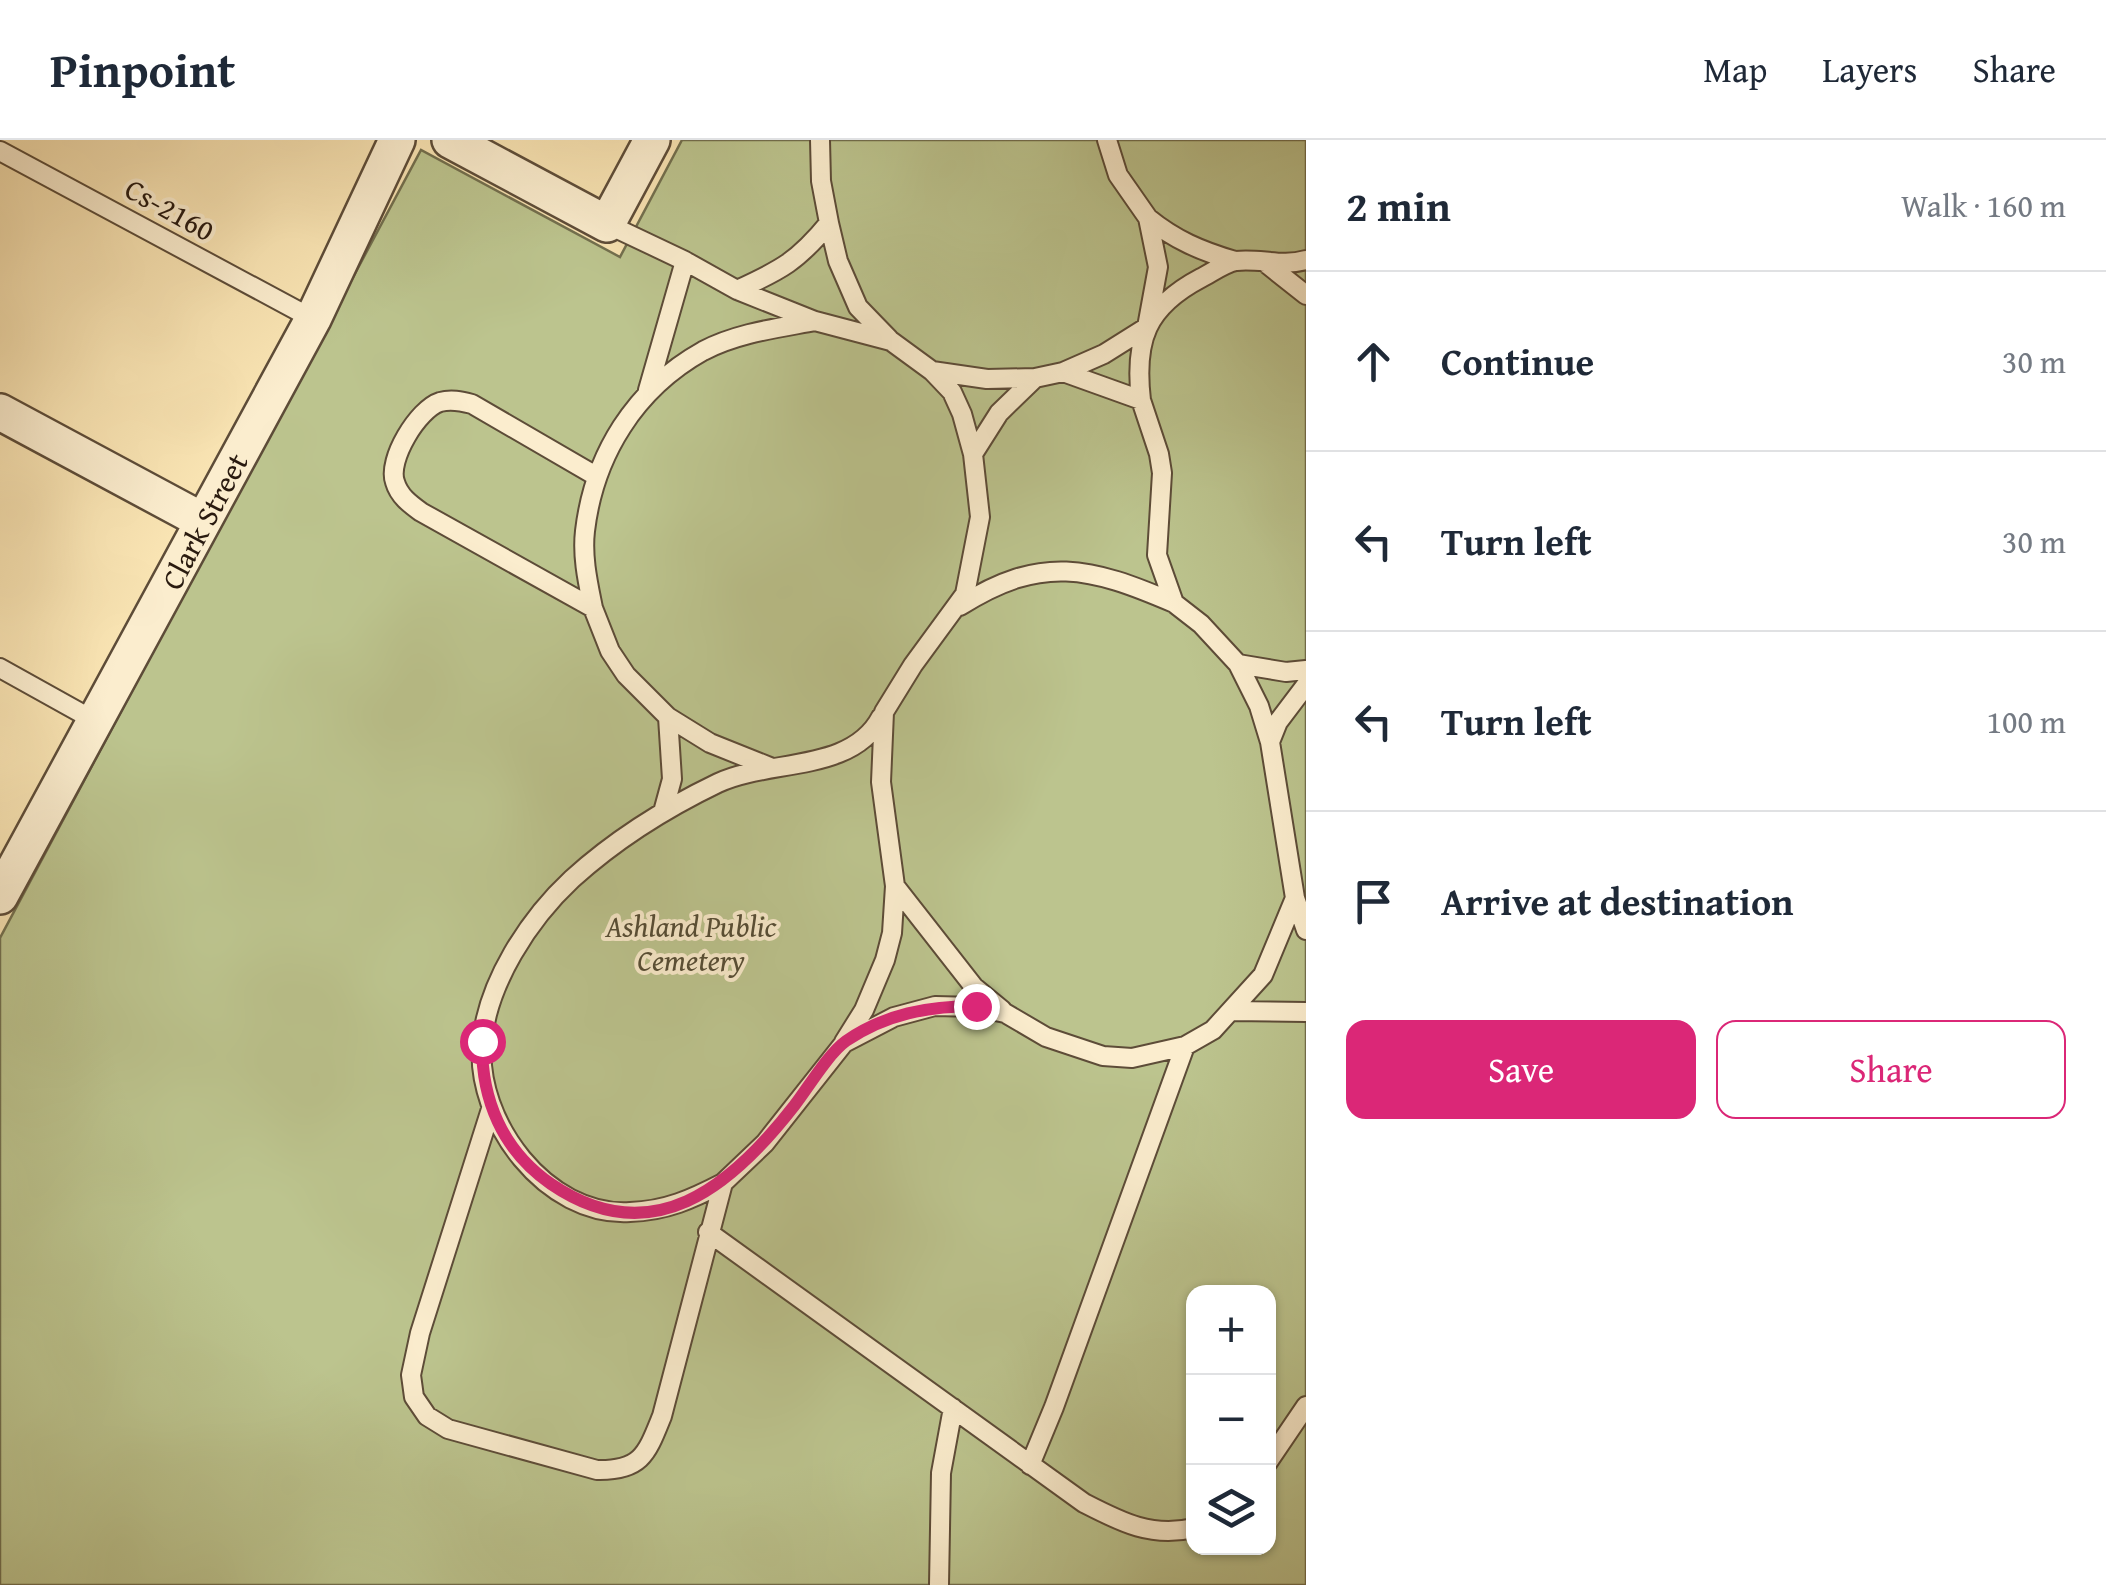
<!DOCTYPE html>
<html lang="en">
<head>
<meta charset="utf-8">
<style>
	body { margin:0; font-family:"Gentium Book Plus",serif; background:#f6f6f7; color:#1f2937 }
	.controls { position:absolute; right:30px; bottom:30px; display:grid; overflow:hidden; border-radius:20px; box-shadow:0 2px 8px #0004 }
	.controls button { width:90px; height:90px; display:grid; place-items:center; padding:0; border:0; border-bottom:2px solid #e0e1e3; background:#fff; color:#1f2937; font:50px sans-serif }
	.stop { position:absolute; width:30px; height:30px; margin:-22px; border:8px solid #db2777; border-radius:50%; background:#fff }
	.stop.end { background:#db2777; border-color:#fff; box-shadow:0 2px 10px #0008 }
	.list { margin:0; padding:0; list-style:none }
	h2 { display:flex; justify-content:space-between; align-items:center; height:130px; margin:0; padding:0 40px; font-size:42px }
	h2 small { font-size:32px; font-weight:400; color:#747a83 }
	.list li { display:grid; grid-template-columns:65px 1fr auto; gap:30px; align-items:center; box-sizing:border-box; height:180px; padding:0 40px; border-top:2px solid #e0e1e3 }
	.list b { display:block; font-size:38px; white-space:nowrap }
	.list em { font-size:32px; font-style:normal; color:#747a83 }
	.actions { display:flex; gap:20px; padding:30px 40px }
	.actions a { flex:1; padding:22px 0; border:2px solid #db2777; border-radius:20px; text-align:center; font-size:35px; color:#db2777 }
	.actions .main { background:#db2777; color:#fff }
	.icon { flex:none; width:55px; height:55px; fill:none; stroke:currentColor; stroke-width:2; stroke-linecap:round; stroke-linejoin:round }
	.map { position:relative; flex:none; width:1306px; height:1445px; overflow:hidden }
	header { display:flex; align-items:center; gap:60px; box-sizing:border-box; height:140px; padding:0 50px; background:#fff; border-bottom:2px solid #e0e1e3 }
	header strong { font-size:48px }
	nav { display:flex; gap:55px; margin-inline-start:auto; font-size:35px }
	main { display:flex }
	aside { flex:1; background:#fff }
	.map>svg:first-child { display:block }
	.green { fill:#bcc48e; stroke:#726f4e; stroke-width:2.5; fill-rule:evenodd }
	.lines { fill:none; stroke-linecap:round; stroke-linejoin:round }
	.service-casing { stroke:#5d4c38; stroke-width:22 }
	.minor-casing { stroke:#5d4c38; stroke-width:40 }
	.service { stroke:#fbedce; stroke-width:18 }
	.minor { stroke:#fbedce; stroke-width:35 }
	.route { stroke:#db2777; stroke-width:12 }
	.labels { text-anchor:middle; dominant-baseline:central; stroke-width:8; stroke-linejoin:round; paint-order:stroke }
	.street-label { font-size:30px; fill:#291a0f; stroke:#fbedce }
	.park-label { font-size:30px; font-style:italic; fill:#554d35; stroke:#fbedce }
</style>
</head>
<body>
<header>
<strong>Pinpoint</strong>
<nav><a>Map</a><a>Layers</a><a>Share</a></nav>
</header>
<main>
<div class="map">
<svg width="1306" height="1445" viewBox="0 0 1306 1445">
	<rect width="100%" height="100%" fill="#f9e4b3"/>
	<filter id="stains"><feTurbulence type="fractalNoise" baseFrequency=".002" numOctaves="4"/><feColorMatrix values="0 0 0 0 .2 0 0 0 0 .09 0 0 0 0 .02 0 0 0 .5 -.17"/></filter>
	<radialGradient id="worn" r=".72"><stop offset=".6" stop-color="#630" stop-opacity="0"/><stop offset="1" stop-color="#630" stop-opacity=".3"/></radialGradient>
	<path class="green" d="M682 0H1306V1445H0V798L421 10 620 117ZM1194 1152H1268V1408H1194Z"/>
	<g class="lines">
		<defs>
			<path id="service" d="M0 11 313 179
				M1148 78C1175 100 1201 111 1235 121
				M829 83 838 121 858 167 889 199
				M607 84 685 121 737 150C781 130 798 121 829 83L821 41 820 0
				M1267 124 1306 155
				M737 150 815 181 891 201 932 231 952 252 962 274 973 314
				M932 231 987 239 1035 238
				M1063 232 1141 260 1159 314 1162 333 1157 415 1174 463 1201 484 1238 524 1286 532 1306 530
				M648 250 685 121
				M1141 260C1134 200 1146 167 1201 138 1211 133 1225 123 1236 121 1259 118 1282 127 1306 120
				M596 336 472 264C461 261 451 259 440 262 418 269 387 320 395 342 399 356 410 364 421 372L593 468 610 511 626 535 668 577 710 603 770 627
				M960 466C1042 414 1090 427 1174 463
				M593 468C588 443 582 417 585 391 594 315 635 249 703 211 737 193 778 188 815 181
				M1238 524 1259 566 1270 602
				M0 528 97 582
				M663 672 672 639 668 577
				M895 746 974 847 1002 870
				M1295 758 1306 790
				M1231 871 1306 872
				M844 902 864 870 885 820 892 793 895 746 881 642 884 572 913 525 965 454 980 377 973 314 999 273 1035 238 1063 232 1104 214 1147 187 1158 127 1148 78 1118 35 1107 0
				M491 969 420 1193 411 1235 414 1257 427 1276 448 1289 597 1330C642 1331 647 1313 662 1276L723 1043 765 1003 844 903 894 877 935 866 976 867 1005 873 1046 897 1103 916 1132 918 1185 906
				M723 1043C692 1059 666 1071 630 1072 546 1077 475 981 482 903 487 843 529 779 572 739 615 700 666 668 718 643 769 619 852 633 881 577
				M708 1092 1084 1363C1121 1382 1151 1398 1194 1388
				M1268 1322 1306 1266
				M1030 1325 1054 1267 1185 906 1213 890 1263 835 1295 758 1270 602 1278 582 1306 545
				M939 1445 941 1333 953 1268"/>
			<path id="minor" d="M450 0 607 84 652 0
				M0 272 203 381
				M0 756 313 179 397 0"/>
		</defs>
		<use href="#service" class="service-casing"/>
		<use href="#minor" class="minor-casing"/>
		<use href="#service" class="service"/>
		<use href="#minor" class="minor"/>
	</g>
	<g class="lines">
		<path class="route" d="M482 901C481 959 502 1010 551 1044 652 1113 731 1047 794 966 808 948 828 914 846 901 885 874 929 866 976 866"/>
	</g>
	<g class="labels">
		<g class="street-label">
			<text transform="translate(170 69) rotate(29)">Cs-2160</text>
			<text transform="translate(204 381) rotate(-62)">Clark Street</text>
		</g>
		<g class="park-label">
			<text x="691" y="786">Ashland Public<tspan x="691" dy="34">Cemetery</tspan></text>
		</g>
	</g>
	<rect width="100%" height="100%" filter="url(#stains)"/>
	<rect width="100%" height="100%" fill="url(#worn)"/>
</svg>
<div class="controls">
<button>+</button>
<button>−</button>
<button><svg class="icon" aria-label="layers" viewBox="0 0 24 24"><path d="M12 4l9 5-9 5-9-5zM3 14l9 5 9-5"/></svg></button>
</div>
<div class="stop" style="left:482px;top:901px"></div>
<div class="stop end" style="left:976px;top:866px"></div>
</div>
<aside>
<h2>2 min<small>Walk · 160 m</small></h2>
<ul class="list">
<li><svg class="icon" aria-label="ahead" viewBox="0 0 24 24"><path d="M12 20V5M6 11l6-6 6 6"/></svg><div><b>Continue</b></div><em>30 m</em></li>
<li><svg class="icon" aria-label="left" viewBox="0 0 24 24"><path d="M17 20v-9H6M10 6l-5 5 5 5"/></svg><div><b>Turn left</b></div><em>30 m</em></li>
<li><svg class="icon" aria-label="left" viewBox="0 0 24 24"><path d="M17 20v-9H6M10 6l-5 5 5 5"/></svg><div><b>Turn left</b></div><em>100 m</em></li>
<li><svg class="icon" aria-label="arrive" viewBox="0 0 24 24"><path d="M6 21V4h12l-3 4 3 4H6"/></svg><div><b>Arrive at destination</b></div></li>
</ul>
<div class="actions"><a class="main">Save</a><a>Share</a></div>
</aside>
</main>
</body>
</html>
